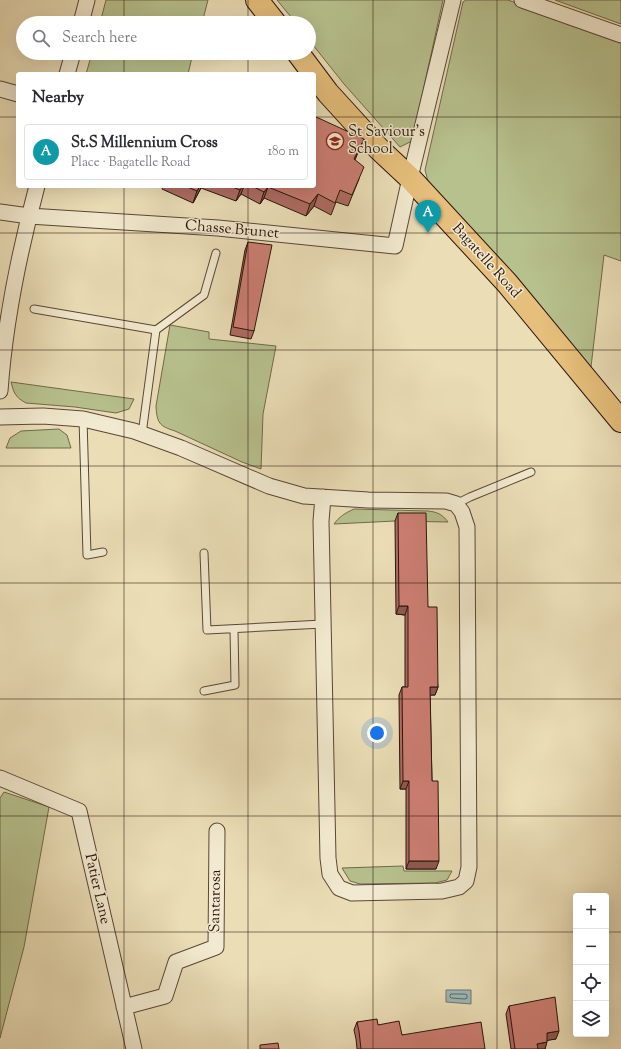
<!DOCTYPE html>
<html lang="en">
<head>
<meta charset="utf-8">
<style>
	body { margin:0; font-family:"Sorts Mill Goudy",serif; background:#f2f2f3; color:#2b2b33 }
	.controls { position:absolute; right:12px; bottom:12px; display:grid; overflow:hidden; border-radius:4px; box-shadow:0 4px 16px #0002 }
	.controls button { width:36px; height:36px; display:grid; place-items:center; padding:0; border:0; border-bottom:1px solid #e1e1e2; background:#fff; color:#2b2b33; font:20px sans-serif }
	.you { position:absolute; left:377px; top:733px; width:14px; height:14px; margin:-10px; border:3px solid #fff; border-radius:50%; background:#1a73e8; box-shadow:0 0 0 6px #1a73e833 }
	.badge { display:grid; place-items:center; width:26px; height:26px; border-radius:50%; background:#8f2418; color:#fff; font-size:13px; font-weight:700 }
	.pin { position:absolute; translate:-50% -33px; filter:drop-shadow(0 1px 2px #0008) }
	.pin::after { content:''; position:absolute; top:21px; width:14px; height:12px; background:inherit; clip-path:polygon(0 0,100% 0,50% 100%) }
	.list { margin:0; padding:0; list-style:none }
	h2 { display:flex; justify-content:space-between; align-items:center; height:52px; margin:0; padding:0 16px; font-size:17px }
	h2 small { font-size:13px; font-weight:400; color:#7c7c81 }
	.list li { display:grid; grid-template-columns:26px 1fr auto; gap:12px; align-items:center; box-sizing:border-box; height:56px; margin:0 8px 8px; padding:0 8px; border:1px solid #e1e1e2; border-radius:4px }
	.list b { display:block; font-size:15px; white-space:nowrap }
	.list p { margin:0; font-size:13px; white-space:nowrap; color:#7c7c81 }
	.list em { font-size:13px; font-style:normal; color:#7c7c81 }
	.icon { flex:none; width:22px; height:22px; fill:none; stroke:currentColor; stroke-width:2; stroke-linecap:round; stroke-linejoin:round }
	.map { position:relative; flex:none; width:621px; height:1049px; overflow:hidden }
	.search { position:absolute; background:#fff; box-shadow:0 4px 16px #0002; left:16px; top:16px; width:300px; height:44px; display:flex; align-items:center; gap:10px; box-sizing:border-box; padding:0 14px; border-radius:22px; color:#7c7c81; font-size:15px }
	.panel { position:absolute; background:#fff; box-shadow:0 4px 16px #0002; left:16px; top:72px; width:300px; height:116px; border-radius:4px }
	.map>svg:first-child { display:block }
	.green { fill:#b7c18e; stroke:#706a4c }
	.water { fill:#9cb9b9; stroke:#6e7773 }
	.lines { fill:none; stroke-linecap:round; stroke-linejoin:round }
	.shore { stroke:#636662; stroke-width:1 }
	.service-casing { stroke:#5a4636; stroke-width:9 }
	.minor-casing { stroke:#5a4636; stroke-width:17 }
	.primary-casing { stroke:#2a140b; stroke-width:24 }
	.service { stroke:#f2ead0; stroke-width:7 }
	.minor { stroke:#f2ead0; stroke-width:15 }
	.primary { stroke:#e6bf7c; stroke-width:22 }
	.wall { fill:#af6c63; stroke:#2a140b }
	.shaded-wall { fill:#8f5850; stroke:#2a140b }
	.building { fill:#cc7e73; stroke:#2a140b }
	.grid { fill:none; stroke:#2a140b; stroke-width:1; stroke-opacity:0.55 }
	.labels { text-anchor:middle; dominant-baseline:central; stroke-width:3; stroke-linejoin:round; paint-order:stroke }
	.poi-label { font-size:15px; fill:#2a140b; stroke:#f2ead0; text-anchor:start }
	.street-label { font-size:15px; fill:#2a140b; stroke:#f2ead0 }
</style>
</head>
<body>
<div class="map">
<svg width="621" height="1049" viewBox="0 0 621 1049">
	<rect width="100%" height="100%" fill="#ebdeb7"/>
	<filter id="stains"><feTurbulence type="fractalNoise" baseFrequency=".005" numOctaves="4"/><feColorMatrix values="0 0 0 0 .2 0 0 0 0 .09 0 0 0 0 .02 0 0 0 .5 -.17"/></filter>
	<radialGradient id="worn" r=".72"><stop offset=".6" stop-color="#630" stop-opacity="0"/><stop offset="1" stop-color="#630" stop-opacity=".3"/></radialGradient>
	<path class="green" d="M106 0H208L202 23H100Z
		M277 0H443L412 141 400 147 344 84 309 40V23H296Z
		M466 0H508L621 41V261L604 255 591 367 429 185 425 170 463 2Z
		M555 0H621V24Z
		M92 53H193L188 74H86Z
		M170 325 209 332V339L276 346 263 414 261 469 242 462 175 431C159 426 157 423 156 406Z
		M11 382 134 399 129 409 116 413 75 407 26 403C15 397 14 393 11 382Z
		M59 429 67 435 71 448H6L10 438 21 431Z
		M354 509 428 511C437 512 442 514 448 522L395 521 334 524C339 517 345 513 354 509Z
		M4 792 49 807 24 947 0 1038V798Z
		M403 866 404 871H452L447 880 435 883 360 884 350 881 342 868Z"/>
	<path class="water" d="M446 990H471V1004L446 1002Z"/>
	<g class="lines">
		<path class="shore" d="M451 994H465L467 995V998L465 999 451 998 450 997Z"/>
		<defs>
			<path id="service" d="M34 309 156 330
				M83 419 87 555 103 552
				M142 434 156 330 204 295 216 253
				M456 504 470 497 531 472
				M204 553 207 630 323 624
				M204 691 235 685 234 629"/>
			<path id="minor" d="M522 0 621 35
				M81 23 87 0
				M67 74 73 53
				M0 89 18 94
				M0 212 29 216 218 228 395 246 410 178 453 0
				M0 391C5 321 19 253 37 186
				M0 417 43 416 83 419 134 431 181 448 269 486 304 496 368 500 446 501 456 504 462 512 467 527 469 867 466 881 459 887 442 891 352 893 339 888 330 874 328 858 321 521 323 497
				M0 778 79 811 134 1049
				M124 1007 165 996 176 962 216 947 217 831"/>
			<path id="primary" d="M257 0 275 23
				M298 53 328 93 379 149 410 178 507 283 621 421"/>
		</defs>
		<use href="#service" class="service-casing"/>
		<use href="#minor" class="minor-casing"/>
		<use href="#primary" class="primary-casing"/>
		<use href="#service" class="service"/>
		<use href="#minor" class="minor"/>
		<use href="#primary" class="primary"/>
	</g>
	<path class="wall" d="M359 150 355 160 359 179 348 206 336 202 331 215 314 206 306 216 264 198 260 204 241 194 236 201 201 188 193 203 162 189 163 186H314Z
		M248 242 254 331 251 339 230 335 245 250Z
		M398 513 428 607 438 687 435 695H430L432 781 436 869H406V789H400L399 695 402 687H405V615L396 614 395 521Z
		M509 1006 556 1039 547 1040 545 1049H511L506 1014Z
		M357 1022 378 1025 402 1035 485 1049H357L356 1039 354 1030Z"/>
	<path class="shaded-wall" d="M364 139 359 150 350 170 354 159Z
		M200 186H202L193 203 197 191Z
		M243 186H244L241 194 236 201 240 190Z
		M268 187 264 198 260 204 264 192Z
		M318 194 314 206 306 216 310 204Z
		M399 606H408L405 615 396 614Z
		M430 687H438L435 695H427Z
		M403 781H409L406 789H400Z
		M409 861H439L436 869H406Z
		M559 1031 556 1039 544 1041 547 1033Z
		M547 1042 545 1049H535L537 1044Z"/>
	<path class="building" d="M314 116 364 139 354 159 364 167 352 195 340 190 335 203 318 194 310 204 268 187 264 192 252 186H314Z
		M185 186H200L197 191Z
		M230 186H243L240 190Z
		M248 242 272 245 254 331 233 327Z
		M398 513H426L428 607H437L438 687H430L432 781H438L439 861H409V781H403L402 687H408V606H399Z
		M555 997 559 1031 547 1033V1042L537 1044 538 1049H515L509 1006Z
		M377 1019 378 1025 399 1021 402 1035 481 1022 485 1049H361L359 1031 357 1022Z
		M278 1043 279 1049H260V1045Z"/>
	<path class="grid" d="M124 0V23M248 0V23M373 0V1049M497 0V1049M124 53V74M248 53V74M0 117H18M314 117H621M124 186V1049M248 186V1049M0 233H621M0 350H621M0 466H621M0 583H621M0 699H621M0 816H621M0 932H576M606 932H621"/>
	<defs>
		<symbol id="school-ring" viewBox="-11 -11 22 22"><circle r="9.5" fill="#f2ead0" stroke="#8f2418" stroke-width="1.5"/><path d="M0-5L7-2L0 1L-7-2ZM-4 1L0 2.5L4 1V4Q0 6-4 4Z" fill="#8f2418"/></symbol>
	</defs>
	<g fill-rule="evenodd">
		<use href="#school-ring" x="325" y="131" width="20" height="20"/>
	</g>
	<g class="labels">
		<g class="poi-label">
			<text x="348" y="132">St Saviour's<tspan x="348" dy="17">School</tspan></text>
		</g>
		<g class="street-label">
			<text transform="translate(232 230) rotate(5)">Chasse Brunet</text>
			<text transform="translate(486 261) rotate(48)">Bagatelle Road</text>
			<text transform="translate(97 889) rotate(77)">Patier Lane</text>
			<text transform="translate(216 901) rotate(-89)">Santarosa</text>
		</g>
	</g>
	<rect width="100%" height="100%" filter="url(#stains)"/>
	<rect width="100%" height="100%" fill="url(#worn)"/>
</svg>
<div class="controls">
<button>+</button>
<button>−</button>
<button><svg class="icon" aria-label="locate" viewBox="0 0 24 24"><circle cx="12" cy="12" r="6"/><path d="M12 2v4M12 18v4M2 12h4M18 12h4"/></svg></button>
<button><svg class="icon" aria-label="layers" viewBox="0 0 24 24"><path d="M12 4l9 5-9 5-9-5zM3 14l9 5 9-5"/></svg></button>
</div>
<div class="you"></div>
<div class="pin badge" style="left:428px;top:233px;background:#0f9aa8">A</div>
<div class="search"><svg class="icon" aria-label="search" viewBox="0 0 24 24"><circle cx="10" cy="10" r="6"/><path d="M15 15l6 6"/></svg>Search here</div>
<section class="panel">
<h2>Nearby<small></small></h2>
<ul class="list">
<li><span class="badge" style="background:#0f9aa8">A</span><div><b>St.S Millennium Cross</b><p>Place · Bagatelle Road</p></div><em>180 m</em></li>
</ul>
</section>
</div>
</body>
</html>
